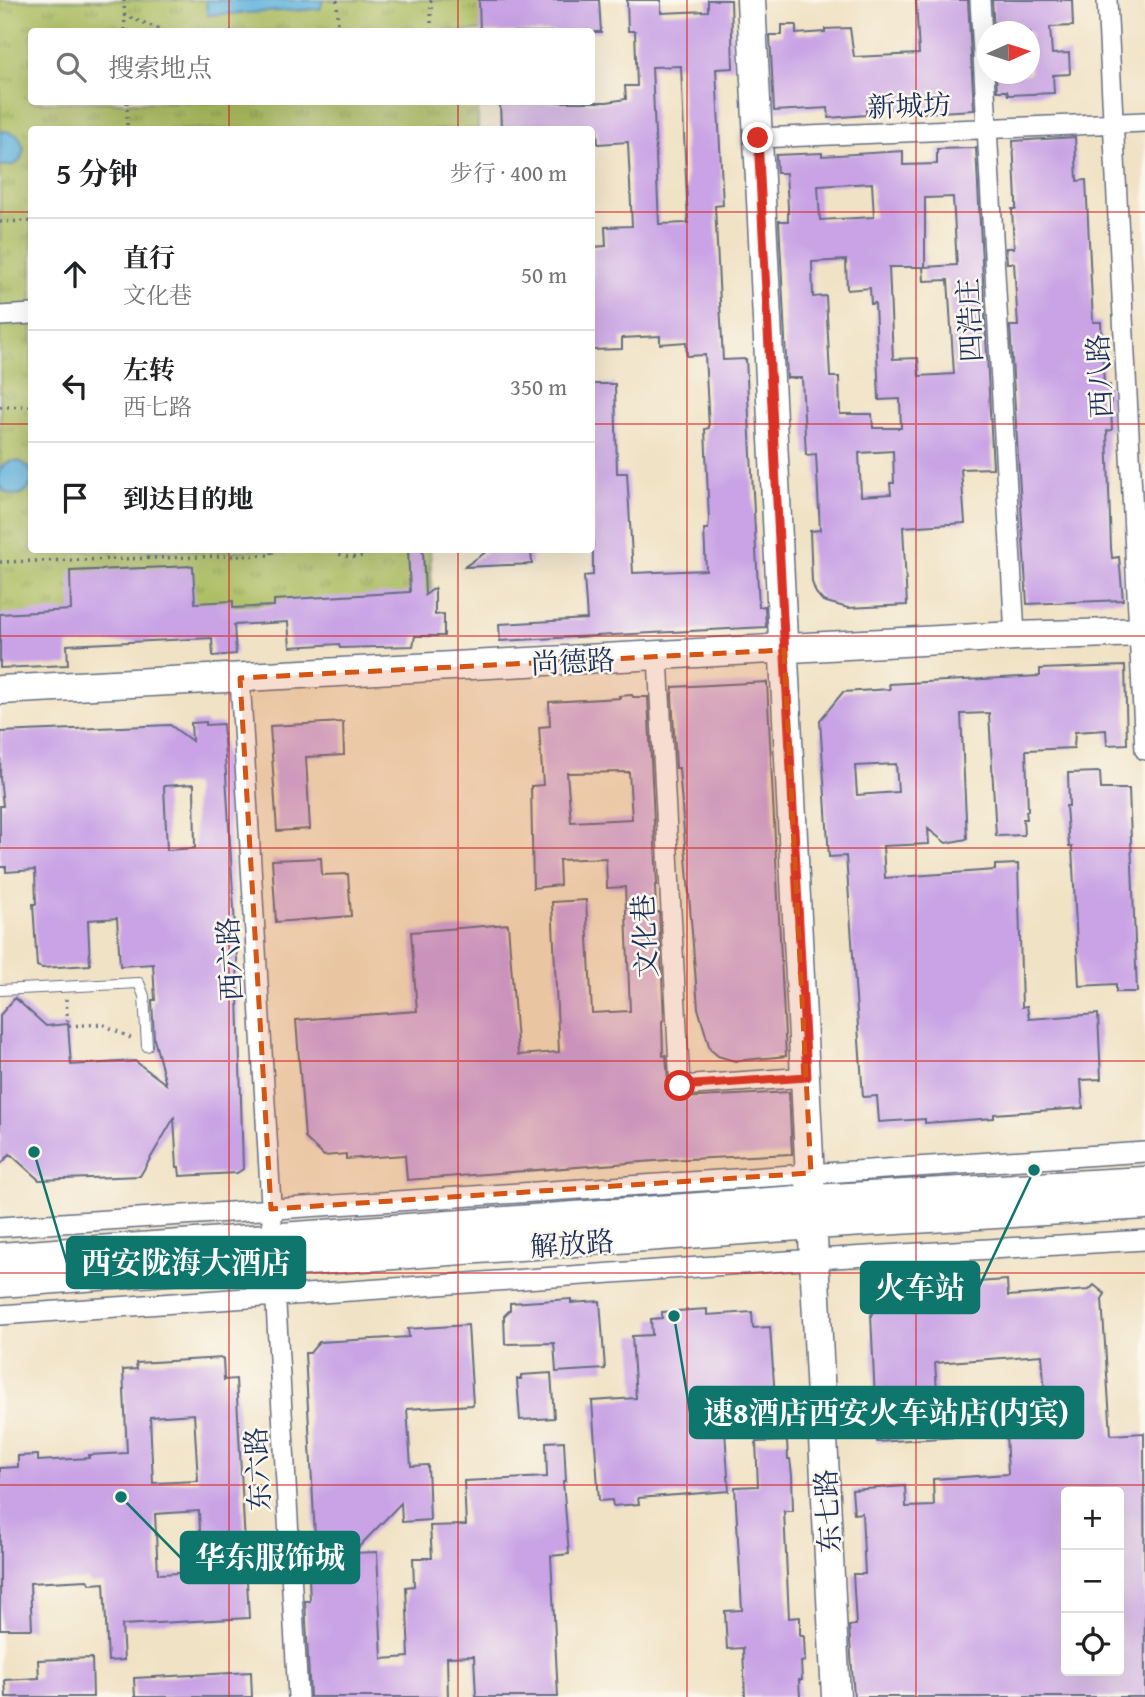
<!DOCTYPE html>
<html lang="zh">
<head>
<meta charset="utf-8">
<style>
	body { margin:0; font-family:"Gentium Book Plus","Noto Serif SC",serif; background:#f6f6f6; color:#202124 }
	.controls { position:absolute; right:21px; bottom:21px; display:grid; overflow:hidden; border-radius:7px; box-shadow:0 7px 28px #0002 }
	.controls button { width:63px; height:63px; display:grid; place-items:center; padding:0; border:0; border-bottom:2px solid #e0e0e0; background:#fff; color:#202124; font:35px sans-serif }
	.compass { position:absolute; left:977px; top:21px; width:63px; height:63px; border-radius:50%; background:#fff; box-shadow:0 7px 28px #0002; rotate:87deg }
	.stop { position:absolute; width:21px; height:21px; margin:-16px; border:5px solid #d93025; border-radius:50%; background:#fff }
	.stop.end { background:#d93025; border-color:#fff; box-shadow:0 2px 7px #0008 }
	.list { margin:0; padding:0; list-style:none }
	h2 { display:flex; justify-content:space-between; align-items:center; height:91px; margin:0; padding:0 28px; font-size:30px }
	h2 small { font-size:23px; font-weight:400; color:#757577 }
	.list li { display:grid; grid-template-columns:46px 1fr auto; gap:21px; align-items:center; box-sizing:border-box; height:112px; padding:0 28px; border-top:2px solid #e0e0e0 }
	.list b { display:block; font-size:26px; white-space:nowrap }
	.list p { margin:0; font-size:23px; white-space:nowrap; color:#757577 }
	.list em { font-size:23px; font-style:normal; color:#757577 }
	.icon { flex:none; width:38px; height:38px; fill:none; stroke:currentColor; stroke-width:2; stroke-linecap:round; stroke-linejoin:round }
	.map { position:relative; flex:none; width:1145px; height:1697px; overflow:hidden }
	.search { position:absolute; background:#fff; box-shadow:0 7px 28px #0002; left:28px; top:28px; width:567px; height:77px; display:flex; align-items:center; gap:18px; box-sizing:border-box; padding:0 24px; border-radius:7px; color:#757577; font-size:26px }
	.panel { position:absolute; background:#fff; box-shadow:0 7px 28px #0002; left:28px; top:126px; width:567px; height:427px; border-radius:7px }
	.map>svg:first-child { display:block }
	.grass { fill:url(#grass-tufts); stroke:#64765f; stroke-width:2 }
	.water { fill:#63b4de; stroke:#3f729e; stroke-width:2 }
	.building { fill:#c9a3e5; fill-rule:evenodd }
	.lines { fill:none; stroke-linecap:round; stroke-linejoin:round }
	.lane-casing { stroke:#666e82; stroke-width:12 }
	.street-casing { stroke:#666e82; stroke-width:22 }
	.secondary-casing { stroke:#666e82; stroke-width:31 }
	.path { stroke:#666e82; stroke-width:3.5; stroke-dasharray:2 5; stroke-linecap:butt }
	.lane { stroke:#fff; stroke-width:10 }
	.street { stroke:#fff; stroke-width:19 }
	.secondary { stroke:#fff; stroke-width:28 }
	.route { stroke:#d93025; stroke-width:9 }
	.marked { fill:#d45514; fill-opacity:0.2; stroke:#d45514; stroke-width:5; stroke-dasharray:14 9; stroke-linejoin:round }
	.grid { fill:none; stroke:#d62828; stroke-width:2; stroke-opacity:0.55 }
	.labels { text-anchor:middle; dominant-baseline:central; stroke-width:5; stroke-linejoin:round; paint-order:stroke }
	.street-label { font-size:28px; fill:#1b2f5e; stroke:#fbf7ec }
	.leader { fill:none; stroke:#0f766e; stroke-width:2.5 }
	.callout-dot { fill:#0f766e; stroke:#fbf7ec; stroke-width:2.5 }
	.callout { fill:#0f766e; stroke:#0f766e; stroke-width:2.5 }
	.callout-label { font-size:30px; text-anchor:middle; font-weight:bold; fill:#fff }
</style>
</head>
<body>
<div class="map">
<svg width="1145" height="1697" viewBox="0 0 1145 1697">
	<defs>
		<pattern id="grass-tufts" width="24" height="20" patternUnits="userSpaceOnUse" patternTransform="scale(1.75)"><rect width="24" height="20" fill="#acbd60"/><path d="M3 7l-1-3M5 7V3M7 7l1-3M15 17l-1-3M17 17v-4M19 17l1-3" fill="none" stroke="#8b9a52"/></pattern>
	</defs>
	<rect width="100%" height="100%" fill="#fbf7ec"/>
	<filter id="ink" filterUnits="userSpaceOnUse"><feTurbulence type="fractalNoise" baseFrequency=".0143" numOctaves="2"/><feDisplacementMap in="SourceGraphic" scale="14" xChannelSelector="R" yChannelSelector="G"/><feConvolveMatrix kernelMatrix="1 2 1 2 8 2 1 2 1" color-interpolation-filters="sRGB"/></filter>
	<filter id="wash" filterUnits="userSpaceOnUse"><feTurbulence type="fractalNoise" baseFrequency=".00686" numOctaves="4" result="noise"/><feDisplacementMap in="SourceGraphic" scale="28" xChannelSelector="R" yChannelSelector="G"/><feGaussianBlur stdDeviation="1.57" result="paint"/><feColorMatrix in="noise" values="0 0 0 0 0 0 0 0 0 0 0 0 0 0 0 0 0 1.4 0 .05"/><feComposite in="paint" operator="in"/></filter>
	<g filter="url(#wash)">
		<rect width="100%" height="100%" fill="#f0e2c5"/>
		<path class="grass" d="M0 0H541L542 31 32 32V102H545V105L478 108V130H32V550H430L432 595 0 618Z"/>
		<path class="water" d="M206 0H323L320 9 207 15Z
			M5 131 18 135 24 148 20 161 14 165 0 166V132Z
			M-2 478a17 17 0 1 1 34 0a17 17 0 1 1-34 0Z"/>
		<g id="blocks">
			<path class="building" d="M479 0H599L601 32H480Z
				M627 0H661V13L708 11V0H731L733 68 716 69 723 205 715 206 723 360 746 359 759 607 765 606 766 627 500 641 499 624 587 619 584 576 593 575 592 384H615L617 473H627L633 573 706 570 704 529H708L709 520 705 429 709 428 705 355 687 356 686 342 660 344V336L622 338V349L592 350V247L606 246 605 227 632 226 628 142 598 144 597 130H501L500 102H607L626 99 625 86H637L635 31H628ZM681 66 688 223 659 224 652 67Z
				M916 0H968L974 110 922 113V107L866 110V115L829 118 828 108 774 111 770 35H782V25H796V34L825 32V29L850 28 854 57 919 54Z
				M992 0H1072L1073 26 1050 27 1052 54 1069 53 1070 74 1053 75 1054 93 1008 95 1007 91H997L996 74H1030V32H994Z
				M1075 137 1077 181 1086 180 1093 322H1101L1104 385H1110L1112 430 1107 431 1111 548 1112 558 1119 557 1123 600 1027 604 1010 326H1018L1014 263H1007L1006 248H1014L1012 209H1016V200L1013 141Z
				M976 148 993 468 961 469 965 523 903 527 907 605 848 608 823 601 816 593 812 582 810 531 820 530 816 454 806 455 802 378H787L779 221H788V207L786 173H777L776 155 822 153V156L903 151V165L937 164V149ZM872 183 874 217 820 220 818 186ZM953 197 957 265 925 267V198ZM846 260 847 290 870 288 871 304 875 303 879 400 900 399 901 428H873L872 414H840L839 377H830L826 296 813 297 812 262ZM889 267H923L924 281 948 280 954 374 919 376 918 358 893 359ZM893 451 894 483H890L891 494 861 496 859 453Z
				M408 550H423L425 595 435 588V615L444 614V636H415L413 646 340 648 339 644 290 647 288 622 234 625 236 654 213 656 212 638 67 645 68 665 0 668V614L71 610 70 571 193 566 195 603 233 601V608L274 606V600L410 592Z
				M489 550H531L532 564 464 567Z
				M1125 666 1127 744 1107 745 1106 730 1075 732 1074 748 1026 750 1028 811H1026L1027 819H1023L1024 835 996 836 989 713 961 714 967 839 946 843 928 829 929 844 883 846 885 878 995 870V865L1018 864 1022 1007 1027 1006 1029 1019 1098 1014 1101 1079 1081 1080 1083 1108 994 1114V1118L925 1123V1119L879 1122 877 1096 863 1097 846 856 829 857 820 720 843 692 890 689 889 684 1040 676V669ZM896 764 898 792 857 795 855 766Z
				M767 682 786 1056 735 1061 718 1056 710 1049 698 1008 679 768H676L672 695 673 687Z
				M632 695 633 697H648L657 885H655L656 912H659L664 1020 662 1021 663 1056 666 1055 669 1092 673 1098H681L789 1092 792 1154 668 1160 407 1180 405 1155 346 1159V1154L324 1156 305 1138 296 1020 417 1011 411 932 508 924 518 1055 559 1052 552 902 586 900 592 1013 630 1011 625 887 607 888 606 858 559 860 560 885 533 888 531 786 543 785 539 727 550 726 549 702 620 698 619 696ZM629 772 632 819 571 822 567 773Z
				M206 722V725L223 724 237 960 243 1169 237 1173 180 1176 179 1167H177L174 1118 140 1176 39 1180 10 1154 0 1165V1015L15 998 46 1026 68 1024 71 1065 135 1061 166 1084 154 1039 152 1000H155L153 964 120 966 117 918 88 920 90 965 42 968 37 966 33 904H36L35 870 6 872V867H0V806H3L0 777 1 732 170 725 192 741 191 723ZM194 784 195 848 167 850 164 786Z
				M343 722 344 755 306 757 310 829 277 831 270 726Z
				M1100 772 1101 789H1129L1137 992H1116V984L1079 986 1072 847H1069L1066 806H1069L1068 773Z
				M321 858 322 875 348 874 351 916 276 922 272 860Z
				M1007 1280 1008 1296 1089 1290 1094 1285 1105 1294 1102 1299 1111 1435 1144 1433 1145 1697H854L849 1626 856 1625 853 1574H865L862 1513 854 1514 852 1490 905 1486 906 1507 934 1506 933 1479 1008 1474 1006 1434 877 1442 871 1315 880 1305 962 1298 961 1283ZM1042 1355 1045 1396 938 1404 935 1363ZM1066 1492H1119V1671H1066Z
				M571 1299V1303L600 1301 605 1369 556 1372 554 1343 505 1344 504 1316 510 1310V1303Z
				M707 1309V1315L752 1312 753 1328 770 1327 776 1412 724 1415 729 1491 638 1498 639 1504 613 1506 612 1500 599 1501 592 1401 636 1398 632 1336 652 1335 651 1319 662 1318V1312Z
				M468 1325 473 1405 407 1409 411 1466 428 1465 430 1520 402 1522 401 1503 353 1553 377 1552 382 1659 409 1657 406 1587 414 1586 413 1558H432L430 1526 466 1525 464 1481 547 1477 546 1442 564 1441 566 1481H563L569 1554 551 1556 558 1697H476L474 1656 447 1657 448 1697H310L305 1601H310L308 1555H316L305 1353H310L319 1342 409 1337 408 1329Z
				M223 1358 224 1380 236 1379 249 1618 122 1625 124 1660 108 1661 104 1583 91 1584 87 1580 30 1583 32 1629H0V1468L18 1467V1456L38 1455V1461L89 1458V1455L127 1453 123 1370 137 1369 136 1363ZM194 1414 198 1481 153 1483 150 1417ZM199 1511 202 1572 158 1574 155 1514Z
				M551 1373 554 1418 520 1420 517 1379H521V1375Z
				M787 1441 788 1459H790L792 1475 793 1511H784L789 1618 800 1617V1636H804L805 1661 801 1662 802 1680H799L800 1697H745L743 1648 727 1649 725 1611 742 1610 735 1487 758 1486 756 1442Z
				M92 1658 93 1697H6L5 1680 39 1678 38 1660Z
				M251 1672 252 1697H135L134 1678Z"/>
		</g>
	</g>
	<g filter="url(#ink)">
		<use href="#blocks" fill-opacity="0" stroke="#666e82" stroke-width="2"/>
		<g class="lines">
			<defs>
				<path id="lane" d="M0 990 139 983 144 996 147 1046"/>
				<path id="street" d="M980 0 1015 636
					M1107 0 1145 750
					M758 138 1145 122
					M0 316 32 314
					M658 657 680 1086 807 1077
					M240 678 272 1221
					M0 1227 1145 1152
					M273 1251 298 1697
					M0 1315 816 1259 1145 1240"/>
				<path id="secondary" d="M751 0 836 1697
					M0 690 1015 636 1145 632
					M0 1257 812 1199 1145 1181
					M0 1283 814 1225 1145 1205"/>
			</defs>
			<use href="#lane" class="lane-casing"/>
			<use href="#street" class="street-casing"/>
			<use href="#secondary" class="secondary-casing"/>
			<path class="path" d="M124 0 125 32
				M337 0 338 32
				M431 0V32
				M124 15 167 32
				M127 102V130
				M0 222 32 221
				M0 407 32 406
				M334 550 336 553C351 559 361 559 374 550
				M0 562 272 555V550
				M66 999 68 1026 102 1024 135 1040"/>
			<use href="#lane" class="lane"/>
			<use href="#street" class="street"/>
			<use href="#secondary" class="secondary"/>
		</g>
	</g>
	<g class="lines" filter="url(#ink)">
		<path class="route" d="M680 1086 807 1077 758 138"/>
	</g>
	<path class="marked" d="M784 650 811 1173 271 1209 240 678Z"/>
	<path class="grid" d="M229 0V32M458 0V32M687 0V1697M916 0V1697M229 102V130M458 102V130M0 212H32M592 212H1145M0 424H32M592 424H1145M229 550V1697M458 550V1697M0 636H1145M0 848H1145M0 1061H1145M0 1273H1145M0 1485H1145"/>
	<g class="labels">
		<g class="street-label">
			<text transform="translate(909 105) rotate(-2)">新城坊</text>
			<text transform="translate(969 320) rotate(-93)">四浩庄</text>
			<text transform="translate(1099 376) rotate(-93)">西八路</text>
			<text transform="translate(573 661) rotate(-3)">尚德路</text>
			<text transform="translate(644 936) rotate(-93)">文化巷</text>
			<text transform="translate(229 959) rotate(-93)">西六路</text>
			<text transform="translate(572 1243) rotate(-4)">解放路</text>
			<text transform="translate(257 1469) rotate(-93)">东六路</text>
			<text transform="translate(827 1511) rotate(-93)">东七路</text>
		</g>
	</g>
	<path class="leader" d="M34 1152L67 1263M1034 1170L979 1287M674 1316L690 1412M121 1497L181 1558"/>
	<g class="callout-dot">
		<circle cx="34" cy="1152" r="7"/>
		<circle cx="1034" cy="1170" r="7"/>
		<circle cx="674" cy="1316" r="7"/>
		<circle cx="121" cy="1497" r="7"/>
	</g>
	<g class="callout">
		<rect x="67" y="1237" width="238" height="51" rx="7"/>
		<rect x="861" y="1262" width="118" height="51" rx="7"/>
		<rect x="690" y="1387" width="393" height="51" rx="7"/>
		<rect x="181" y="1532" width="178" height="51" rx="7"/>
	</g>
	<g class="callout-label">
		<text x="186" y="1273">西安陇海大酒店</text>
		<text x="920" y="1298">火车站</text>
		<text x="886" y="1423">速8酒店西安火车站店(内宾)</text>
		<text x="270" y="1568">华东服饰城</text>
	</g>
</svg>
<div class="controls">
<button>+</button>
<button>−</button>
<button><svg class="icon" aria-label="locate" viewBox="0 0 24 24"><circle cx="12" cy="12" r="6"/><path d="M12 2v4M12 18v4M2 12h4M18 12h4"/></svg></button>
</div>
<svg class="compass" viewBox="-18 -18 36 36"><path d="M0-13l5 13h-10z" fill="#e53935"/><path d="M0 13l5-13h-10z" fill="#757577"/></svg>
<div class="stop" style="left:680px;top:1086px"></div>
<div class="stop end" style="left:758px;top:138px"></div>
<div class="search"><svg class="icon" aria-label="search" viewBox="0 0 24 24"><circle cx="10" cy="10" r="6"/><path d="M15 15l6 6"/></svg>搜索地点</div>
<section class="panel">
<h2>5 分钟<small>步行 · 400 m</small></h2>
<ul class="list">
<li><svg class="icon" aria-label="ahead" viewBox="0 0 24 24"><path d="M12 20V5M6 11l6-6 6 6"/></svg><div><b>直行</b><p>文化巷</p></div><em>50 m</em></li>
<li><svg class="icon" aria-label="left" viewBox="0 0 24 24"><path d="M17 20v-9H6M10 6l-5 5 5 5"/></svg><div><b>左转</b><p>西七路</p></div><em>350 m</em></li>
<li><svg class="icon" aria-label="arrive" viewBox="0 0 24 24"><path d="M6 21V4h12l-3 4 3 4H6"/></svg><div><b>到达目的地</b></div></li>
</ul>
</section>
</div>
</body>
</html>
